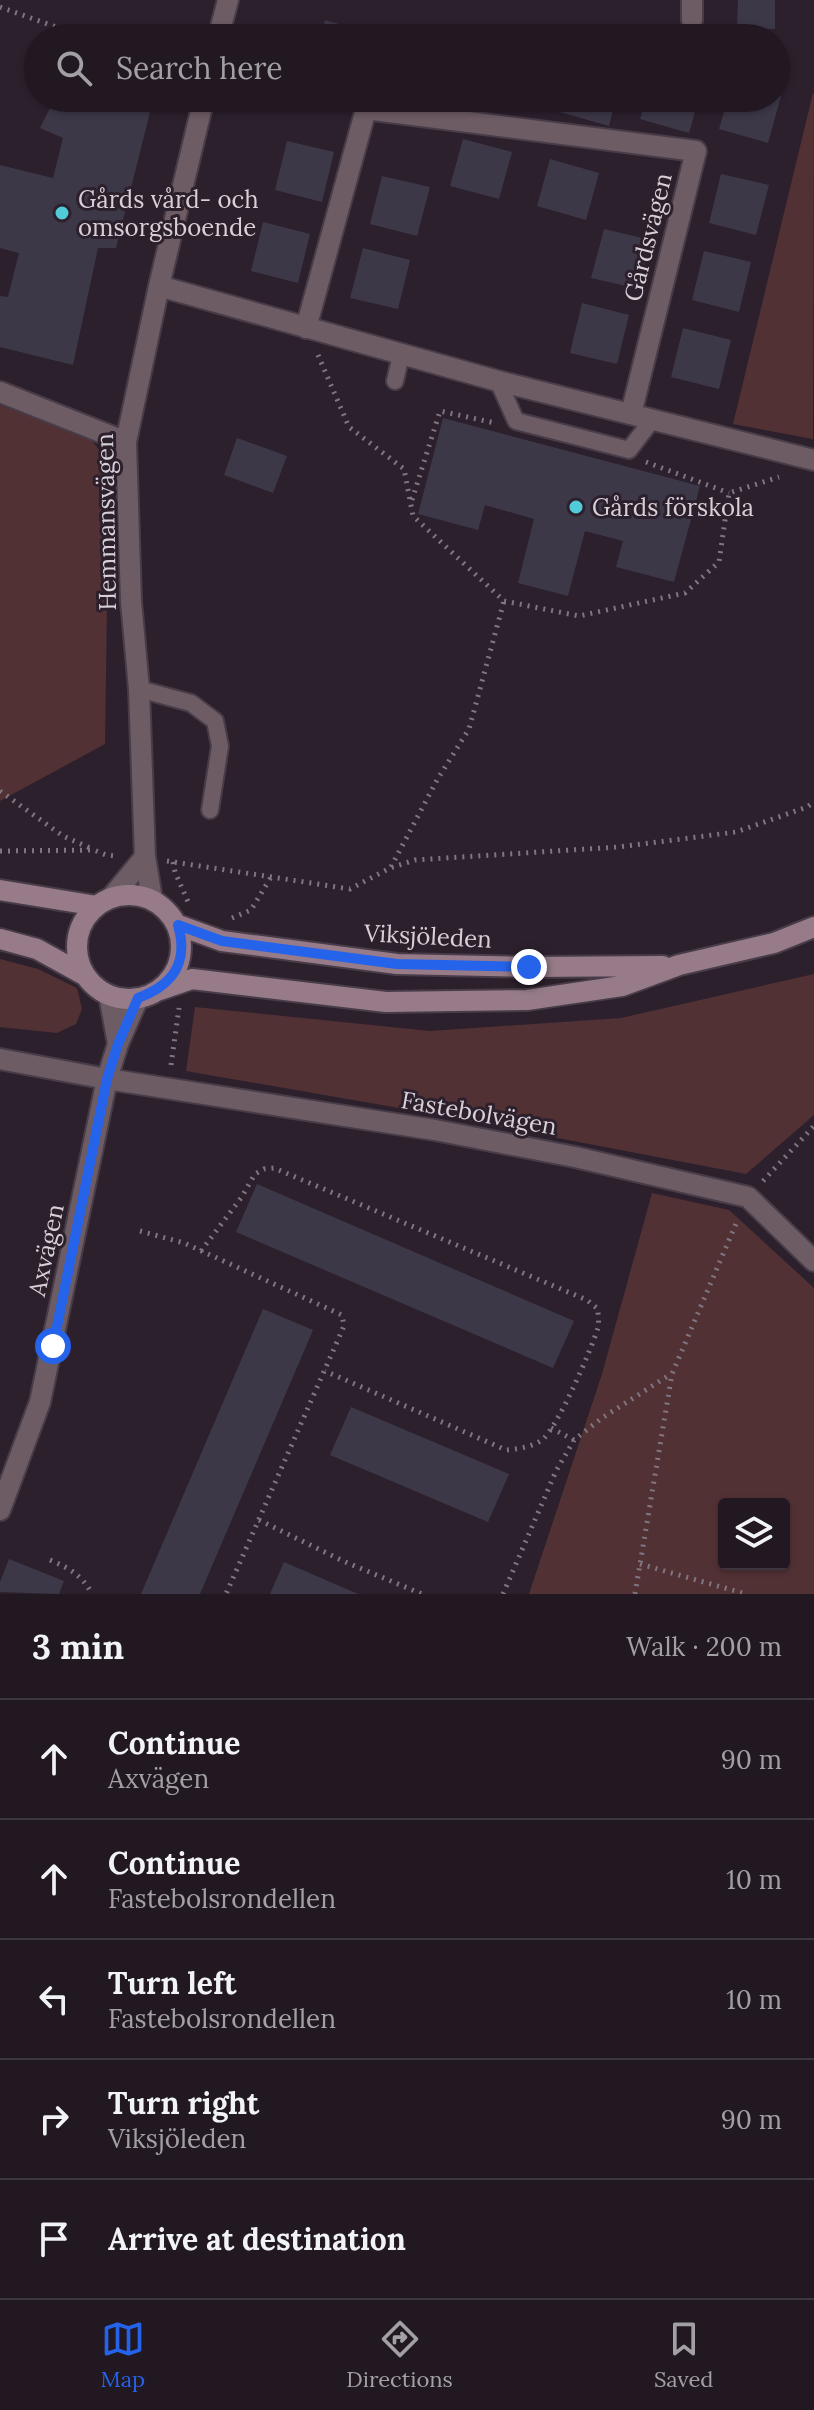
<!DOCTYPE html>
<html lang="en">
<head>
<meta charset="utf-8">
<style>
	body { margin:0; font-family:Lora,serif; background:#29212a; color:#f1f3f6 }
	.controls { position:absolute; right:24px; bottom:24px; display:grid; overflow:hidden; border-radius:8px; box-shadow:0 2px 6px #0004 }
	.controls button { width:72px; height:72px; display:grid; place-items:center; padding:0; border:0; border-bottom:2px solid #3e3740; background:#211822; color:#f1f3f6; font:40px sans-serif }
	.stop { position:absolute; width:24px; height:24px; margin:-18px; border:6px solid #2563eb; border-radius:50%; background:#fff }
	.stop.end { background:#2563eb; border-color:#fff; box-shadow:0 2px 8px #0008 }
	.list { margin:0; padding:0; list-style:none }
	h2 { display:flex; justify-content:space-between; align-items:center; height:104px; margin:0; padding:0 32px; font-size:34px }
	h2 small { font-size:26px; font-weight:400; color:#a2a0a5 }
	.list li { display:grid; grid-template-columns:52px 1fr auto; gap:24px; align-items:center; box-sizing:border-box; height:120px; padding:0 32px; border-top:2px solid #3e3740 }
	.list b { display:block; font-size:30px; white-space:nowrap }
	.list p { margin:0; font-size:26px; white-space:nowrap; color:#a2a0a5 }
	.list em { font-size:26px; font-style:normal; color:#a2a0a5 }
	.icon { flex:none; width:44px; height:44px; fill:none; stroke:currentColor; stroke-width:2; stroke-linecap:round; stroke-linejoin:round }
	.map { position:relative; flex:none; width:814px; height:1594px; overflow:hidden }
	.search { position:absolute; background:#211822; box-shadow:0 2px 6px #0004; left:24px; right:24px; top:24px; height:88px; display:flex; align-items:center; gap:20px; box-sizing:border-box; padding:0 28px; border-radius:44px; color:#a2a0a5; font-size:30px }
	.sheet { height:704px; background:#211822 }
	nav { display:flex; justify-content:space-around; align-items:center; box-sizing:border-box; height:112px; border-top:2px solid #3e3740; background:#211822; font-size:22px; color:#a2a0a5 }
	nav a { display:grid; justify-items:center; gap:4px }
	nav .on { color:#2563eb }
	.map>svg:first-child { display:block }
	.green { fill:#523135; fill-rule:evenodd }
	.building { fill:#3d3848 }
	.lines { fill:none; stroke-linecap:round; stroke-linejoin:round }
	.service-casing { stroke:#473c48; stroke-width:20 }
	.minor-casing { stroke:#473c48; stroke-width:24 }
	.secondary-casing { stroke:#473c48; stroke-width:24 }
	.path { stroke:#807681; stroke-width:5; stroke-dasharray:2 6; stroke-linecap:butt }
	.service { stroke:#6e5c65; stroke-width:16 }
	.minor { stroke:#6e5c65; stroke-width:20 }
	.secondary { stroke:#977b89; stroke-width:20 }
	.route { stroke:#2563eb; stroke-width:10 }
	.poi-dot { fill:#52cbd9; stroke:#2c202d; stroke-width:3 }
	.labels { text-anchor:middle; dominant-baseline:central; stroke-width:6; stroke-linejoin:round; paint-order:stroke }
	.poi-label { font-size:24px; fill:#d7d0d8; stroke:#2c202d; text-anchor:start }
	.street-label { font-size:24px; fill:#d7d0d8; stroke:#2c202d }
</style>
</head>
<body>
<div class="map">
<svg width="814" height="1594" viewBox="0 0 814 1594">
	<rect width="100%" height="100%" fill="#2c202d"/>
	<path class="green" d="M813 93 814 94 813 439 733 424Z
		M0 405 87 435 109 462 105 744 0 801Z
		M0 959 38 969 77 988 82 1009 76 1024 57 1033 0 1027Z
		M814 974V1115L746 1174 422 1112 186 1071 195 1007 430 1031 621 1018Z
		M652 1193 729 1210 814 1288V1594H529L602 1374ZM724 1504H784V1564H724Z"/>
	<path class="building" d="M738 0H775V29L737 28Z
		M325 20 374 34 373 38H320Z
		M776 95 781 96 768 143 719 129 728 98H776Z
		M65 98H95L150 112 116 248H98L73 365 0 347V296L8 297 19 253 0 248V165L53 178 63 138 40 128 51 106 61 112Z
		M564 98H616L609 126 560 112Z
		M646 98H699L689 133 640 119Z
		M463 139 512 152 499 199 450 186Z
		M287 141 334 152 322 202 275 190Z
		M550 159 599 173 586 220 537 206Z
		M721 174 769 185 756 235 709 223Z
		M382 176 430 187 417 236 370 224Z
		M263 222 310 234 298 283 251 271Z
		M604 229 651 240 639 289 591 278Z
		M363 248 410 260 398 309 350 298Z
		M704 251 751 262 739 312 692 300Z
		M582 303 629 315 617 364 570 353Z
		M683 328 731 340 719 389 671 377Z
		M443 418 700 486 674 582 616 567 623 541 585 531 568 596 518 583 534 519 485 505 478 530 418 514Z
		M237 438 287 456 273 493 224 475Z
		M257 1184 574 1321 553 1368 236 1232Z
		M263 1309 313 1330 200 1594H141Z
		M351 1407 509 1474 488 1522 330 1455Z
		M9 1559 64 1581 59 1594 0 1592V1582Z
		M284 1562 358 1594H270Z"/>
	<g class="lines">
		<defs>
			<path id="service" d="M395 381 401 355
				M498 381 516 421 629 450 652 420
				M139 689 191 703 215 721 220 746 210 810"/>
			<path id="minor" d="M692 20V0
				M218 38 228 0
				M159 286 498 381 814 460
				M306 328 366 109 696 151 631 414
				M0 392 126 442
				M111 898 145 857
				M152 899 145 857 139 689 131 601 126 442 159 286 204 98
				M109 995 118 1044
				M0 1059 107 1079 435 1130 575 1157 748 1197 814 1261
				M0 1510 40 1402 107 1079 118 1044 138 998"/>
			<path id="secondary" d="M0 890 97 906
				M77 947a52 52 0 1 1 104 0a52 52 0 1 1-104 0Z
				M178 925 222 941 397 964 529 967 663 966
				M0 939 37 949 86 976
				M157 991 192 979 386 1002 527 1000 622 986 679 965 774 943 814 927"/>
		</defs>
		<use href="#service" class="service-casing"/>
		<use href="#minor" class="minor-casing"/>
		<use href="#secondary" class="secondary-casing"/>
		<path class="path" d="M0 7 87 38
			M318 355 349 427 404 469 413 516 504 601 579 616 685 593 719 562 729 493 779 477
			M646 462 729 493
			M412 500 440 411 495 423
			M0 791 63 836 90 848
			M0 851 94 850 106 855 117 856
			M167 861 350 889 390 868 415 860 618 847 736 832 807 807 814 802
			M173 862 175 872 189 904
			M391 867 437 780 469 729 504 601
			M232 918 251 910 271 877
			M171 1065 179 1008
			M763 1181 814 1126
			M140 1231 184 1243 342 1315 344 1326 226 1594
			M201 1251 241 1198 255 1174 264 1169 274 1168 587 1300 598 1309C598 1316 599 1322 598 1328 591 1350 558 1427 542 1440 532 1447 517 1449 506 1450L325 1371
			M551 1428 574 1440
			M259 1520 343 1561 422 1594
			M50 1560C69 1568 82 1575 92 1594
			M640 1564 746 1594
			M503 1594 556 1471 574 1440 602 1418 671 1374
			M635 1594 672 1374 738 1219"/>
		<use href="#service" class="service"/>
		<use href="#minor" class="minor"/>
		<use href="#secondary" class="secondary"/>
	</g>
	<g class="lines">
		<path class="route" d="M53 1346 107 1079 118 1044 138 998C173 985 189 963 178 925L222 941 397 964 529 967"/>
	</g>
	<g class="poi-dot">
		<circle cx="62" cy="213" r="8"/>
		<circle cx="576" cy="507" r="8"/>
	</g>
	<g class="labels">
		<g class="poi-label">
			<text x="78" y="199">Gårds vård- och<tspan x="78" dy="28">omsorgsboende</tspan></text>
			<text x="592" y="507">Gårds förskola</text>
		</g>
		<g class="street-label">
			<text transform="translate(648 237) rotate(-76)">Gårdsvägen</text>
			<text transform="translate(106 522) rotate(-91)">Hemmansvägen</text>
			<text transform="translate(428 936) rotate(3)">Viksjöleden</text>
			<text transform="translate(479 1113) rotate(10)">Fastebolvägen</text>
			<text transform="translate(46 1250) rotate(-78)">Axvägen</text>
		</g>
	</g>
</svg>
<div class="controls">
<button><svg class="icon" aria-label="layers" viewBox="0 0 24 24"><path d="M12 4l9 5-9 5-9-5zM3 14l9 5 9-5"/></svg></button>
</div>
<div class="stop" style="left:53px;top:1346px"></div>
<div class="stop end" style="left:529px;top:967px"></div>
<div class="search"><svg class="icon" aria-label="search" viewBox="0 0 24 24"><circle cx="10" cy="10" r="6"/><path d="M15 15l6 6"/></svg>Search here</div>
</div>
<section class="sheet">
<h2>3 min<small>Walk · 200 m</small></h2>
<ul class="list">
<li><svg class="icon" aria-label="ahead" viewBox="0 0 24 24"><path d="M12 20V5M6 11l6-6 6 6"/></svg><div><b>Continue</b><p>Axvägen</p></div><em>90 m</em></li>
<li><svg class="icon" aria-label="ahead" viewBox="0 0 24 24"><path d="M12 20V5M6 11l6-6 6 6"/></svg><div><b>Continue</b><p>Fastebolsrondellen</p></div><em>10 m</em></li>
<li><svg class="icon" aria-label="left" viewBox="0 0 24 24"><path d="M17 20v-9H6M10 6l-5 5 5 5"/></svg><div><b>Turn left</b><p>Fastebolsrondellen</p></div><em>10 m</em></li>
<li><svg class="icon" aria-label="right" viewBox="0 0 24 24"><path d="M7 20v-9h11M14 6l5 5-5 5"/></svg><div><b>Turn right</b><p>Viksjöleden</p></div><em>90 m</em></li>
<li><svg class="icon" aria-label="arrive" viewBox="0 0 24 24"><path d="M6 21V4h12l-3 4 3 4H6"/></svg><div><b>Arrive at destination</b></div></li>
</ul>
</section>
<nav>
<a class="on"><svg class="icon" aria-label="map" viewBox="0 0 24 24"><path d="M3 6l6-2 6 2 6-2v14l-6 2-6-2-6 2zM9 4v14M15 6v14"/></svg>Map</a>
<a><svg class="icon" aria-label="directions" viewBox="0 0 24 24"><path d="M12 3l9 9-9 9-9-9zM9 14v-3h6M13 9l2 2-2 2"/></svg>Directions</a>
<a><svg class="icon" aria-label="saved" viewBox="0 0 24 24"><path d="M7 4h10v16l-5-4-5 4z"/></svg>Saved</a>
</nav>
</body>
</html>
